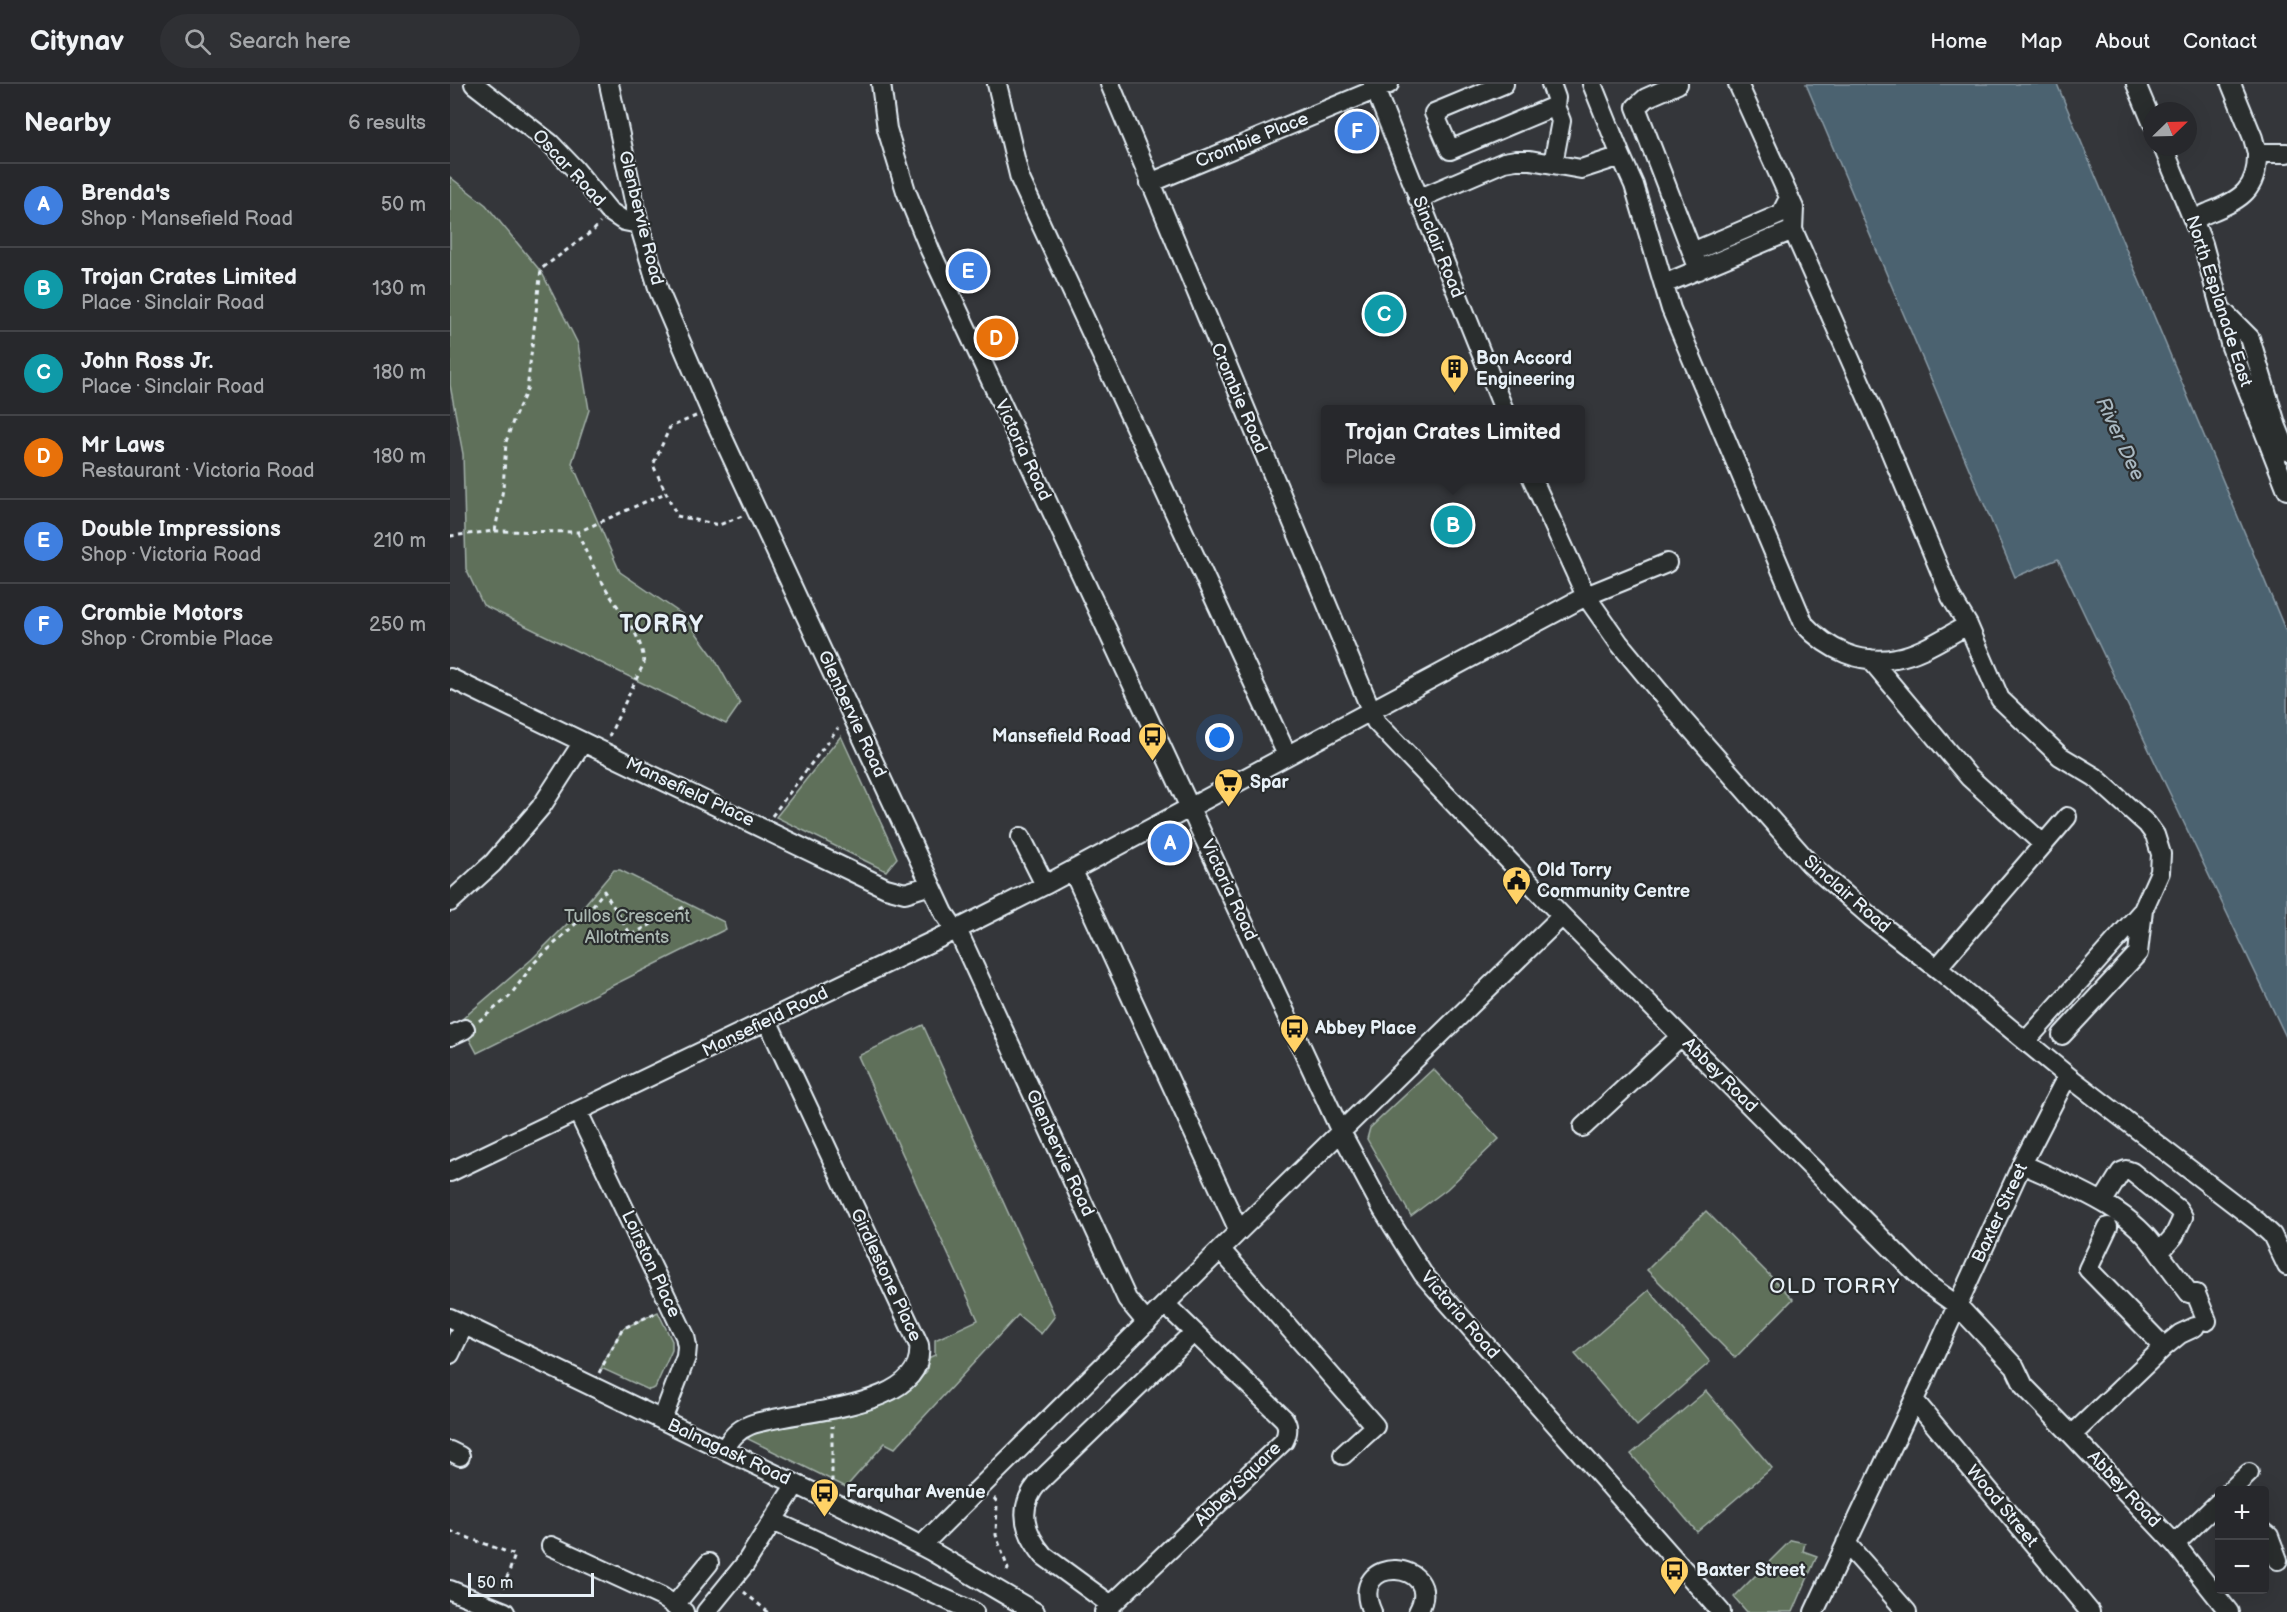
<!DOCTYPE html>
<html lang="en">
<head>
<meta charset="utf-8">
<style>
	body { margin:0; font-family:"Balsamiq Sans",sans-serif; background:#2f3034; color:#f1f3f6 }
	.controls { position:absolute; right:18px; bottom:18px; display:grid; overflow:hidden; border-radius:6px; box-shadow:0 6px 24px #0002 }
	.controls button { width:54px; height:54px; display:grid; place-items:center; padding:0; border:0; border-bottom:2px solid #434448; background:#27282c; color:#f1f3f6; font:30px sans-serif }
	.compass { position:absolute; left:1693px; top:18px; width:54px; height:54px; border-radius:50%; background:#27282c; box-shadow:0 6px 24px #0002; rotate:67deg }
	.scale { position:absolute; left:18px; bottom:15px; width:126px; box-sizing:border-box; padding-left:6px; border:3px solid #e8f1f8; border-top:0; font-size:16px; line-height:21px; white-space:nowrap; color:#e8f1f8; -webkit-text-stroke:4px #2a2d2e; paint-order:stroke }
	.you { position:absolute; left:770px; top:654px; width:21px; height:21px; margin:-15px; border:4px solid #fff; border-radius:50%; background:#1a73e8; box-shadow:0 0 0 9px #1a73e833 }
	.badge { display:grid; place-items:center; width:39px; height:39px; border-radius:50%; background:#ea580c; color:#fff; font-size:20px; font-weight:700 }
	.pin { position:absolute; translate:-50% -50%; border:3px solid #fff; box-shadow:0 2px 6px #0006 }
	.popup { position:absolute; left:871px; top:321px; width:264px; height:78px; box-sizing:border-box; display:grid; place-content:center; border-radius:6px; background:#27282c; filter:drop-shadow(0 2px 4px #0005); font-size:20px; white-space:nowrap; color:#a4a6a9 }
	.popup b { font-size:22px; color:#f1f3f6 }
	.popup::after { content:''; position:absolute; left:50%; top:100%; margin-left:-12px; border:12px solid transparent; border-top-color:#27282c }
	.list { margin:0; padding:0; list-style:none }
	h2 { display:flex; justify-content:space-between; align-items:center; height:78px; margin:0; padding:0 24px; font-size:26px }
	h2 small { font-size:20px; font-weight:400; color:#a4a6a9 }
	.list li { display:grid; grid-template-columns:39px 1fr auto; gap:18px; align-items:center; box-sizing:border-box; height:84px; padding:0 24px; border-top:2px solid #434448 }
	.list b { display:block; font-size:22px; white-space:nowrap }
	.list p { margin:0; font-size:20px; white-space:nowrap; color:#a4a6a9 }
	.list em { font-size:20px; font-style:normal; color:#a4a6a9 }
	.icon { flex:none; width:33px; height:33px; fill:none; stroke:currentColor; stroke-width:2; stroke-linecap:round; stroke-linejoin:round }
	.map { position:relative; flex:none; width:1837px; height:1528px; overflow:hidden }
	header { display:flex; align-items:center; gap:36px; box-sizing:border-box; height:84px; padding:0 30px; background:#27282c; border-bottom:2px solid #434448 }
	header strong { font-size:28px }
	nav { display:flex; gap:33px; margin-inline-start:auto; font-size:21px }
	.search { width:420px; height:54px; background:#2f3034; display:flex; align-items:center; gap:15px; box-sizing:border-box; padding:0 21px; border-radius:33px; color:#a4a6a9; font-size:22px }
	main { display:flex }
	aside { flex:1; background:#27282c }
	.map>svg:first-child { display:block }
	.green { fill:#5e705a; stroke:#a3b0a9; stroke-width:1.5 }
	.water { fill:#4b626f; stroke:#8a9ba6; stroke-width:1.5 }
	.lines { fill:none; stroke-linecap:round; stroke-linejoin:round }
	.minor-casing { stroke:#e8f1f8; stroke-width:22 }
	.path { stroke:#e8f1f8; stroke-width:3; stroke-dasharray:4.5 4.5; stroke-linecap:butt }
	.minor { stroke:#2a2d2e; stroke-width:18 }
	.labels { text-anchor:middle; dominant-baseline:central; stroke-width:4.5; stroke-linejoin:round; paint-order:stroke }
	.street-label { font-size:18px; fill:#e8f1f8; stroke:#2a2d2e }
	.poi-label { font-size:18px; font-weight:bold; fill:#e8f1f8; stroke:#2a2d2e; text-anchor:start }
	.park-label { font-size:18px; fill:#aab7b1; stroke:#2a2d2e }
	.water-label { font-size:20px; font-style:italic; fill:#a9b8c1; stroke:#2a2d2e }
	.quarter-label { font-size:21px; letter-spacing:1.5px; fill:#e8f1f8; stroke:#2a2d2e }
	.district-label { font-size:24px; font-weight:bold; letter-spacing:1.5px; fill:#e8f1f8; stroke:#2a2d2e }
</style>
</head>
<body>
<header>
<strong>Citynav</strong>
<div class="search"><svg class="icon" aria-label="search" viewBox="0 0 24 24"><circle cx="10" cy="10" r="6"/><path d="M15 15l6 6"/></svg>Search here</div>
<nav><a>Home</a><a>Map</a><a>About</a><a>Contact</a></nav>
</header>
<main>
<aside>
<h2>Nearby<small>6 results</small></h2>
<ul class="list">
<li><span class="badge" style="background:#3f7fe0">A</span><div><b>Brenda's</b><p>Shop · Mansefield Road</p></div><em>50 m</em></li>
<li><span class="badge" style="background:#0f9aa8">B</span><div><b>Trojan Crates Limited</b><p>Place · Sinclair Road</p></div><em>130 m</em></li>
<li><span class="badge" style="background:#0f9aa8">C</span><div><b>John Ross Jr.</b><p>Place · Sinclair Road</p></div><em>180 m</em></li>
<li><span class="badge" style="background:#e8710a">D</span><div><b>Mr Laws</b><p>Restaurant · Victoria Road</p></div><em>180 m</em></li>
<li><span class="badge" style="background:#3f7fe0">E</span><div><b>Double Impressions</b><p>Shop · Victoria Road</p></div><em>210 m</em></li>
<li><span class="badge" style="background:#3f7fe0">F</span><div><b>Crombie Motors</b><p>Shop · Crombie Place</p></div><em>250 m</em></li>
</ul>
</aside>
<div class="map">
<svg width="1837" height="1528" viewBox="0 0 1837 1528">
	<rect width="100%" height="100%" fill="#34363a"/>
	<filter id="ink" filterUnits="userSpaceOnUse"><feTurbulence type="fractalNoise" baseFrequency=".0167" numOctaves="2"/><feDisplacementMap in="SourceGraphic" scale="12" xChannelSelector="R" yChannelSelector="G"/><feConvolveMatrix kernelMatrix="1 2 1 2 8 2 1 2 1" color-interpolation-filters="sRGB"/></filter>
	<g filter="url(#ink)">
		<path class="green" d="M0 93 36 121 92 189 128 260 139 326 122 379 170 488 233 531 263 572 290 620 276 640 33 521 16 485 13 370 0 301Z
			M391 652 447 774 436 787 326 733Z
			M164 786H170L274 838 276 845 27 969 10 937 82 875 126 831Z
			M473 941 605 1232 591 1250 568 1231 445 1364 435 1359 396 1403 298 1355 303 1347C354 1339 413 1337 457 1307 464 1302 471 1294 477 1287L478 1274 485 1271V1256L528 1236 408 972Z
			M983 985 1049 1055 997 1105 961 1132 917 1055 920 1044Z
			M1256 1127 1343 1215 1285 1274 1197 1186Z
			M1199 1206 1260 1278 1187 1342 1125 1270Z
			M208 1228 222 1257V1266L205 1304 199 1306 151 1284 172 1245Z
			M1256 1307 1322 1384 1247 1448 1181 1370Z
			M1341 1456 1355 1459 1353 1467 1367 1472 1343 1528H1297L1284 1513Z"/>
		<path class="water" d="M1356 0H1607L1837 550V955L1608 475 1565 493Z"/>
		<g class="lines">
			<defs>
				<path id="minor" d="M24 0 100 59 124 84 159 127 174 137 189 140
					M159 0 189 140 209 207 260 326 494 829 511 854 677 1215 697 1239
					M431 0 437 45 456 107 480 166 891 1048 933 1126 973 1190 1271 1528
					M547 0 570 95 837 671
					M660 0 926 638 1112 832 1477 1200 1508 1222 1565 1283 1574 1302 1622 1351 1725 1460 1779 1528
					M923 0 1054 326
					M1054 0 984 29 1000 66 1105 22
					M1101 0 1106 14 1105 22 1111 37 1103 80
					M1228 0 1196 14 1186 23 1249 186
					M1288 0 1344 124 1343 146 1432 347 1501 513 1518 541 1550 615 1610 672 1645 693 1697 740 1705 751 1711 770 1710 788 1693 826 1688 869 1612 951
					M1686 0 1702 38
					M1781 0 1803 54 1807 69
					M1713 63 1753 160 1781 263 1837 406
					M1171 72 1184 101 1221 225 1354 540C1378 566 1410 581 1446 574 1471 570 1496 552 1518 541
					M700 99 939 0
					M968 115 1054 78 1066 76H1080L1131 85 1171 72 1142 0
					M1745 139C1749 132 1753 131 1760 128 1791 116 1808 105 1807 69H1837
					M1242 168 1331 130 1339 114
					M1214 200 1343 146
					M1771 225 1800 254 1827 343 1837 367
					M1082 394 1136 512 1169 559 1227 629 1360 780 1421 833 1493 889 1619 993 1808 1138 1822 1151 1837 1182
					M1420 575 1519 693 1593 760
					M0 594 436 804 455 809 481 801
					M571 753 595 801
					M623 787 789 1147
					M0 818 43 779 91 723 133 658
					M1487 884 1617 733
					M0 952 15 945
					M1576 957 1693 826
					M128 1028 235 1252 237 1262 236 1273 212 1336
					M1133 1043 1231 952
					M1572 1080C1620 1102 1680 1123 1709 1169L1724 1152 1733 1133 1728 1125 1682 1088 1676 1086 1671 1088 1653 1117
					M0 1088 504 847 595 801 1136 512 1217 479
					M771 1166 925 1342 893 1371
					M1709 1169 1739 1209 1746 1210 1757 1237
					M0 1234 433 1442 481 1467 585 1528
					M1714 1263 1730 1250 1745 1243
					M0 1270 14 1241
					M1464 1316 1640 1528
					M1622 1351 1714 1263 1638 1185 1658 1143
					M274 1366C281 1354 287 1346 300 1341 341 1325 477 1328 469 1261L317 936
					M0 1367 10 1372
					M1781 1406 1799 1389
					M323 1437 524 1528
					M1814 1448 1819 1452 1828 1476
					M1396 1459 1457 1528
					M1725 1460 1770 1417
					M101 1462 212 1513 234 1528
					M471 1462 789 1147 1112 832
					M0 1506 55 1528
					M661 1521 594 1472C574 1448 567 1424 588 1399L743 1249
					M224 1522 259 1479
					M256 1528 295 1480 346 1400
					M654 1528 834 1357C838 1349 839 1342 834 1335L716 1221
					M922 1528C895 1469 997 1475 968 1528
					M1364 1528 1464 1316 1572 1080 1612 1002 1619 993"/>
			</defs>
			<use href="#minor" class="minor-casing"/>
			<path class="path" d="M246 332 220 343 203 381 227 432 269 441 292 432
				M45 447 53 405 56 358 64 334 77 306 91 185 144 146 150 139
				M128 448C135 469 147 489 158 508 172 531 192 550 194 579L159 652
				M0 452 45 447 128 448 215 409
				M322 732 388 644
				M29 937 59 913 85 878 137 829 154 807 181 851 234 823
				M149 1289 172 1245 205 1229
				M382 1398V1342
				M544 1414 547 1418 546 1451 558 1485 555 1491
				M0 1447 65 1471 52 1508
				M294 1508 318 1528"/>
			<use href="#minor" class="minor"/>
		</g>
	</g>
	<defs>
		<symbol id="building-pin" viewBox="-11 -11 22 30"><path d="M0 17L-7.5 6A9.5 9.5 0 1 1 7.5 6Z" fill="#ffd166" stroke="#2a2d2e"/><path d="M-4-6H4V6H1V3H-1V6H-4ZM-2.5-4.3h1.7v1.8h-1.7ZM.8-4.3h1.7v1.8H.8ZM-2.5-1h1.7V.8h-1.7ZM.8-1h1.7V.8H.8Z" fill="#111"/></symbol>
		<symbol id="bus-pin" viewBox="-11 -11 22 30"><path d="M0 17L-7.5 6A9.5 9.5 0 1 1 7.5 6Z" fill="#ffd166" stroke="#2a2d2e"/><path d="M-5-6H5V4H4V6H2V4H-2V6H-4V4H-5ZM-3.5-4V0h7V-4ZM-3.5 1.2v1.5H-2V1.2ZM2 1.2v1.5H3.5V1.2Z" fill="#111"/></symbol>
		<symbol id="supermarket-pin" viewBox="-11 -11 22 30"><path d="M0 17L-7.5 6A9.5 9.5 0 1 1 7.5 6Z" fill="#ffd166" stroke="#2a2d2e"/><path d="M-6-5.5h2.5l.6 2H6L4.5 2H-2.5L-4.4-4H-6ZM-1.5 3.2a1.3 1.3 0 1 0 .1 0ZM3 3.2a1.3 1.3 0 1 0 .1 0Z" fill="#111"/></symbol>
		<symbol id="civic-pin" viewBox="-11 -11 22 30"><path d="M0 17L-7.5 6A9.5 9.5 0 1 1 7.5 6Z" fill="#ffd166" stroke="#2a2d2e"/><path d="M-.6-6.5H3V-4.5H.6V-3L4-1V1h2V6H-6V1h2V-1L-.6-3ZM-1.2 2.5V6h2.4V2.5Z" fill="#111"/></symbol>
	</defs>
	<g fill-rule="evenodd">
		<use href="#building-pin" x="988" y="268" width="33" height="45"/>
		<use href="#bus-pin" x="686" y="636" width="33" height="45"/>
		<use href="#supermarket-pin" x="762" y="682" width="33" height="45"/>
		<use href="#civic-pin" x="1050" y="780" width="33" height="45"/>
		<use href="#bus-pin" x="828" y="928" width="33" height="45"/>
		<use href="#bus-pin" x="358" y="1392" width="33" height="45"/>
		<use href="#bus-pin" x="1208" y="1470" width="33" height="45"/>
	</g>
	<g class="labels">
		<g class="street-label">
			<text transform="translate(802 56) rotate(-22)">Crombie Place</text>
			<text transform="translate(119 84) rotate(47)">Oscar Road</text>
			<text transform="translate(191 134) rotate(76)">Glenbervie Road</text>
			<text transform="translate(988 163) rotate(68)">Sinclair Road</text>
			<text transform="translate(1769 217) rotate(72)">North Esplanade East</text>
			<text transform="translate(789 314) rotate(67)">Crombie Road</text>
			<text transform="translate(573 366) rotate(65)">Victoria Road</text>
			<text transform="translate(402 630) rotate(65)">Glenbervie Road</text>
			<text transform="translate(240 708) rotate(25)">Mansefield Place</text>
			<text transform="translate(779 806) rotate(65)">Victoria Road</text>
			<text transform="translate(1397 810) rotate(41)">Sinclair Road</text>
			<text transform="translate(315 938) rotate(-26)">Mansefield Road</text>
			<text transform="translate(1270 991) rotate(45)">Abbey Road</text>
			<text transform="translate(610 1069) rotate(65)">Glenbervie Road</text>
			<text transform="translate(1550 1129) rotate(-65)">Baxter Street</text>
			<text transform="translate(201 1180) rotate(65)">Loirston Place</text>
			<text transform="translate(436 1191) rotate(65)">Girdlestone Place</text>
			<text transform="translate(1010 1231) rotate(49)">Victoria Road</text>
			<text transform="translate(279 1368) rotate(25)">Balnagask Road</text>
			<text transform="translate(788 1400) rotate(-44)">Abbey Square</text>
			<text transform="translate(1674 1405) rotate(47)">Abbey Road</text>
			<text transform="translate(1552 1422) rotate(50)">Wood Street</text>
		</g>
		<g class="poi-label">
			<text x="1026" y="274">Bon Accord<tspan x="1026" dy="21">Engineering</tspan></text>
			<text x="681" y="652" text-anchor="end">Mansefield Road</text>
			<text x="800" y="698">Spar</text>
			<text x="1087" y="786">Old Torry<tspan x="1087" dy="21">Community Centre</tspan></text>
			<text x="865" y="944">Abbey Place</text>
			<text x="396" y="1408">Farquhar Avenue</text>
			<text x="1246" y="1486">Baxter Street</text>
		</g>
		<g class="park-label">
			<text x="177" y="832">Tullos Crescent<tspan x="177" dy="21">Allotments</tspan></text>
		</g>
		<g class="water-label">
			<text transform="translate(1670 355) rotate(65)">River Dee</text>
		</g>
		<g class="quarter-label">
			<text x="1385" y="1202">OLD TORRY</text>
		</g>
		<g class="district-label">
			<text x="212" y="540">TORRY</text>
		</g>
	</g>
</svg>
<div class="controls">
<button>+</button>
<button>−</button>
</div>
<svg class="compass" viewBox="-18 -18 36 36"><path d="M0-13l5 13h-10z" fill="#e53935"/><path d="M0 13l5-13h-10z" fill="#a4a6a9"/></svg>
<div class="scale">50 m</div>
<div class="you"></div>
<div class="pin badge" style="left:720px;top:759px;background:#3f7fe0">A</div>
<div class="pin badge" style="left:1003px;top:441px;background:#0f9aa8">B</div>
<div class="popup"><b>Trojan Crates Limited</b>Place</div>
<div class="pin badge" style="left:934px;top:230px;background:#0f9aa8">C</div>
<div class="pin badge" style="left:546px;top:254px;background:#e8710a">D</div>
<div class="pin badge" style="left:518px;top:187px;background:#3f7fe0">E</div>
<div class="pin badge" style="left:907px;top:47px;background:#3f7fe0">F</div>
</div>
</main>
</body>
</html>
